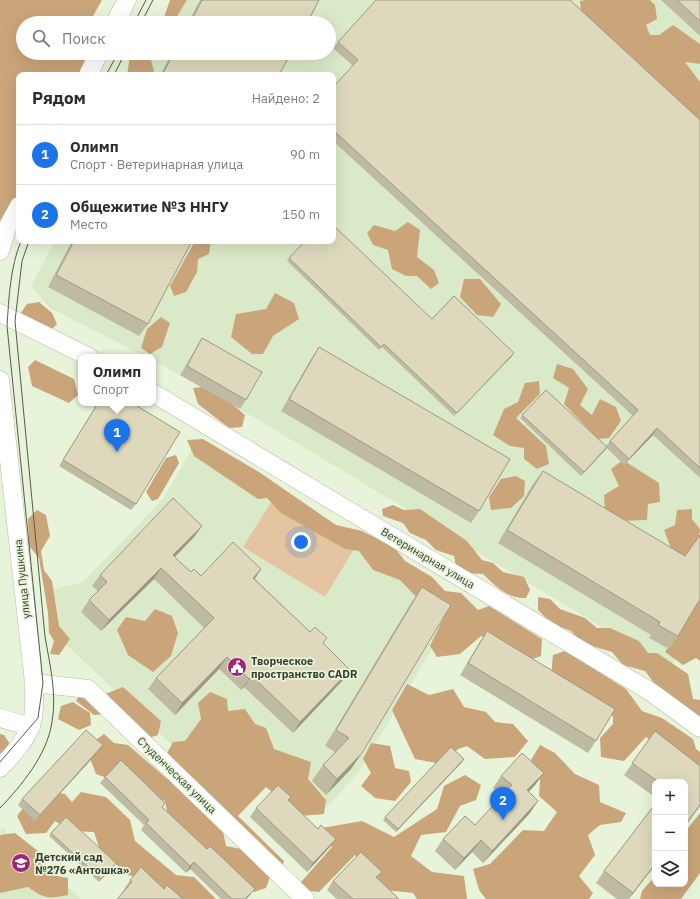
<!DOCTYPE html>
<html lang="ru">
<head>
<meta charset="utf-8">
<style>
	body { margin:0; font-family:"IBM Plex Sans",sans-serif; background:#f2f2f3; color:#2b2b33 }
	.controls { position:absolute; right:12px; bottom:12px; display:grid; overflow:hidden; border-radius:8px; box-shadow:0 4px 16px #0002 }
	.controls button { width:36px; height:36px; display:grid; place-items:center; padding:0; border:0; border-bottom:1px solid #e1e1e2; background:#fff; color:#2b2b33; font:20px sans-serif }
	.you { position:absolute; left:301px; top:542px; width:14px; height:14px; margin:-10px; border:3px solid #fff; border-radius:50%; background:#1a73e8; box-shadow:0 0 0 6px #1a73e833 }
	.badge { display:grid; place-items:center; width:26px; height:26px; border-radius:50%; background:#1a73e8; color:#fff; font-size:13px; font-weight:700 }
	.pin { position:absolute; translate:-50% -33px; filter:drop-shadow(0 1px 2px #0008) }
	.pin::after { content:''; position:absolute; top:21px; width:14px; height:12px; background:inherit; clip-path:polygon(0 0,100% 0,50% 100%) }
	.popup { position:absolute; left:78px; top:354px; width:78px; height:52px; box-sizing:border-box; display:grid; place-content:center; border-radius:8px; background:#fff; filter:drop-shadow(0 1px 3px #0005); font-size:13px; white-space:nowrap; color:#7c7c81 }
	.popup b { font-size:15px; color:#2b2b33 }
	.popup::after { content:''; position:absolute; left:50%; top:100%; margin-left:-8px; border:8px solid transparent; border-top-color:#fff }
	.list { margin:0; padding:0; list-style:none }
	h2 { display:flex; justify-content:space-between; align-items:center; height:52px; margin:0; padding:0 16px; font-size:17px }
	h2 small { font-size:13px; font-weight:400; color:#7c7c81 }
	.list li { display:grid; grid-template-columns:26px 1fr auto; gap:12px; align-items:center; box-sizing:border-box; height:60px; padding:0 16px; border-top:1px solid #e1e1e2 }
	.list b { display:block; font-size:15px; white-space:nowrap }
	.list p { margin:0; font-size:13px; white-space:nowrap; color:#7c7c81 }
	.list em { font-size:13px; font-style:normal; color:#7c7c81 }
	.icon { flex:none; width:22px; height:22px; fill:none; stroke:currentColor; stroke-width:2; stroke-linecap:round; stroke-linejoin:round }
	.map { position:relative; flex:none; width:700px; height:899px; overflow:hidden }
	.search { position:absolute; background:#fff; box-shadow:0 4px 16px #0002; left:16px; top:16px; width:320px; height:44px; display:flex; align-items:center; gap:10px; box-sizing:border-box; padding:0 14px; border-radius:22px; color:#7c7c81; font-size:15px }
	.panel { position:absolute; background:#fff; box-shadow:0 4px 16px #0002; left:16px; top:72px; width:320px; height:172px; border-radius:8px }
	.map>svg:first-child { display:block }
	.built { fill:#daeac8 }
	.green { fill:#e5c5a1 }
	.forest { fill:#caa57a }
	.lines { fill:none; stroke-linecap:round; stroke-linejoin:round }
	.street-casing { stroke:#b2bea4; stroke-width:19 }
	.street { stroke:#fff; stroke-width:18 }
	.tram { stroke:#555b4e; stroke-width:1 }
	.wall { fill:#bfbba3 }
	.shaded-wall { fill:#9b9884 }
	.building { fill:#ded9bd; stroke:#9b9884 }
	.labels { text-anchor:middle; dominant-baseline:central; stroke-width:3.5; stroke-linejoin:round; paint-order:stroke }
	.street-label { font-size:11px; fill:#393e33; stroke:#e7f4d9 }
	.poi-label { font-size:11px; font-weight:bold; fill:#393e33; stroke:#e7f4d9; text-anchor:start }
</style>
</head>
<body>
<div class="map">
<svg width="700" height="899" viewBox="0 0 700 899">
	<rect width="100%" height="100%" fill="#e7f4d9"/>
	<path class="built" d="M182 0H700V627L670 668 240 409 153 360V357H147L50 308 31 286 55 241H333V75H142L154 53H329V23H169Z
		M196 442 459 603 359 772 327 807 281 764 222 792 57 636 49 590 83 582 163 499Z
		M1 827 81 899H0Z"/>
	<path class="green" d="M273 499 354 549 325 597 243 547Z"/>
	<path class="forest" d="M0 0H102L89 23H23V53H95L84 75H19V199L0 231Z
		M170 0H187L173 23H162Z
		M586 0H650L655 5 657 19 646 25 650 35H659L673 25 700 44V64L685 62 700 82V141L581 14 580 1Z
		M133 53H149L154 71 150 75H127L130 56Z
		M408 222 420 230 417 257 434 270 439 283 431 289 417 276H406L392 269 388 250 373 245 367 233 374 225 395 231Z
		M195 241H211L209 254 198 259 197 272 186 292 174 296 170 286Z
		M464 279H480L501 304 493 317 477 315 460 297Z
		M275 293 294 303 299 319 273 336 263 354H252L231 337 236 314 266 309Z
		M39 302 52 313 57 324 42 339 18 317 27 304Z
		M161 317 170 323 162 347 150 354 141 348 147 329Z
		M35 360 74 379 78 395 69 403 32 386 28 367Z
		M557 364 573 369 588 389 580 405 592 415 600 399 616 407 621 421 609 438 598 439 564 404 569 388 553 378Z
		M539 381 540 394 516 418 546 446 549 464 537 469 524 459V448L510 446 493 435 504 409 518 402 525 383Z
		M211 386 245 415 242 427 229 428 198 404 193 388Z
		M203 439 259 472 336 525 362 531 395 548 405 561 432 577 445 591 461 593 478 610 489 606 542 639 541 656 530 660 481 636 460 654 437 657 430 646 444 617 420 601 400 580 373 570 359 551 345 549 281 513 267 498 258 499 194 456 187 440Z
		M176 455 179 463 158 499 152 501 146 492 166 458Z
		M623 460 659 483 660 502 648 504 647 520 618 521 605 513 604 495 619 486 611 469Z
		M516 476 525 481 524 496 511 508 491 510 489 497 501 479Z
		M393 505 404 510 420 509 467 541 482 560 493 563 503 572 524 577 530 590 526 598C508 599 495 586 483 574L467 573 456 566 454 556 436 550 426 540 410 533 403 523 383 516 382 509Z
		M692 509V519L700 529 697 554 688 560 672 551 664 530 675 525 677 510Z
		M37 510 46 515 50 536 41 551 44 570 52 581 59 626 70 639 59 655 50 654 54 641 49 633 48 613 39 558 29 546 28 519Z
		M538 597 550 599 560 609 585 618 597 628H610L639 641 648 653H657L688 674 693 699 700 700V725L666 699 645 671 623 665 612 652 582 643 571 631 551 623 538 610Z
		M700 601V661L696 658 683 665 665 652 689 612Z
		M155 609 172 616 178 633 171 656 153 672 128 655 117 630 126 617 145 621Z
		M565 651 626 689 642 711 662 718 693 739 696 749 700 752V780L646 737 624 761 601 757 600 738 613 724V716L551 676 553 655Z
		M86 683 105 694 123 687 161 721 158 735 143 740 117 713 94 715 76 701Z
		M407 684 429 695 453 689 464 707 486 712 495 722 513 724 528 741 515 757 485 759 467 746 458 749 441 764 415 759 392 710Z
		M210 692 227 699 228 711 245 709 255 724 266 728 274 749 311 762 308 779 326 800 324 814 300 816 266 787 238 816 284 861 281 869 165 757 173 742 185 741 201 719 198 703Z
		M73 702 90 713 91 725 79 730 58 719 61 706Z
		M0 734 4 735 10 744 0 755Z
		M104 734 114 743 128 745 179 789 223 831 226 846 241 849 270 877 266 888 254 892 214 852 199 846 168 817 165 801 151 794 96 774 88 753 93 742Z
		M371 743 390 746 395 768 409 771 411 782 395 801 375 798 361 786 371 773 363 759Z
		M540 745 555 753 575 774 599 785 600 802 626 813 621 822 600 825 588 835 595 855 579 876 593 893 589 899H486L479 890 473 869 490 864 523 830 544 831 557 812 539 796 540 780 531 760Z
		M465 775 481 785 476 800 460 806 446 832 421 835 411 856 432 872 464 876 467 899H417L413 893 385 890 355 855 319 892 302 890 301 882 332 847 318 832 322 828 362 821 394 837 437 809 444 786Z
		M50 792 65 794 72 802 81 792 106 797 130 820 135 841 176 875 194 877 216 899H155L145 879 128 875 100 850 94 832 71 831 55 821 46 833 26 834 17 816 24 807Z
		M700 813V873L681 899H640L642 891 655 876V884H685V832Z
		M15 833 43 855 46 874 68 878V895C47 899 45 899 28 887L0 893V835Z"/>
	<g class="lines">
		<defs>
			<path id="street" d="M115 23 127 0
				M88 75 99 53
				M0 251 7 228 19 206
				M0 313 89 357
				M0 380 34 683C34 694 35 706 33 717 30 737 13 754 0 768
				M153 393 651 692 700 728
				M34 683 88 689 305 899
				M0 718 31 727"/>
		</defs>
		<use href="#street" class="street-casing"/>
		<use href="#street" class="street"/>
		<path class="tram" d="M134 23 146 0
			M141 23 153 0
			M106 75 118 53
			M114 75 125 53
			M0 762 38 718 43 683 7 326C9 297 10 268 21 241
			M0 808C22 785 47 755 52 722 57 694 50 665 45 637L15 321 22 261 29 241"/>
	</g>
	<path class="wall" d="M200 0H319L307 23H188Z
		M661 0H700V36Z
		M338 42 700 120V478L653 435 624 465 607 448 581 476 520 418 522 415 606 446 610 441 633 416 333 141V87L353 66 333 48Z
		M172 53H291L279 75H160Z
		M72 241H192L148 324 139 336 48 287Z
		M289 258 432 319 514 353 512 356 454 416 382 347 379 350 287 261Z
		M202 338 246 400 240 409 180 375 196 348Z
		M319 347 479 511 471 523 281 411 311 359Z
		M98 403H132L136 504 131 510 59 466Z
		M543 471 678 636 669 649 649 638 651 635 498 543 533 484Z
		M202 526 194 537 175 557 191 572 201 576 261 569 255 579 310 632 323 644 342 681 293 733 244 687 241 690 219 669 175 715 148 689 156 678 204 628 154 579 101 631 81 612 89 600 98 591 92 586 100 575Z
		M422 587 351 769 326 795 312 781 323 765 335 752 325 746 411 603Z
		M487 631 596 741 588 753 460 675 479 643Z
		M655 731 700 766V806L685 826V782H655V797L624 775Z
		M99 751 35 821 18 805 22 799Z
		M464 759 462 762 396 832 383 820 385 817Z
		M544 773 535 785 529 792 530 813 483 863 472 852 455 870 435 851 443 839 475 825 502 796 493 788 501 776Z
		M105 777 165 803 162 807 250 895 246 899H221L190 869 186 873 141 830 144 825 100 783Z
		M291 797 288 801 318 829 336 839 329 848 307 872 250 817 256 808Z
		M51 833 114 866 99 882 49 836Z
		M655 865 629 899H617L596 883 604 871Z
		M382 872 377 878 399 899H337L327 890 333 881Z
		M130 880 164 889 120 896Z"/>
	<path class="shaded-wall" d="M514 353 512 356 454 416 457 413Z
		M657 428 653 435 624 465 629 459Z
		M607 447 605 450 581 476 584 472Z
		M202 526 194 537 165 567 173 555Z
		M161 568 154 579 101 631 109 620Z
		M261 569 253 581V578Z
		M227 657 219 669 175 715 182 703Z
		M350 670 342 681 293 733 300 722Z
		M252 676 244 687 241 690 249 679Z
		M103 745 99 751 35 821 40 815Z
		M362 753 351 769 326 795 337 779Z
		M464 759 462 762 396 832 398 829Z
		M544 773 535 785 519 802 527 790Z
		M538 801 530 813 483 863 492 851Z
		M700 805V806L685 826V825Z
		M336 839 329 848 307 872 313 863Z
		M481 840 472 852 455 870 464 858Z
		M194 862 190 869 186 873 190 866Z
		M655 864V865L629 899 633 893Z
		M255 889 250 895 246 899H245Z"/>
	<path class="building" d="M202 0H319L307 23H190Z
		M376 0H570L700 120V468L657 428 629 459 610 441 638 410 333 130V87L358 60 338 42Z
		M677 0H700V21Z
		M174 53H291L279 75H162Z
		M333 225 432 319 454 296 514 353 457 413 384 344 381 347 289 258 305 241H333Z
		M74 241H192L148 324 56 275Z
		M202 338 262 372 246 400 187 366Z
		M319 347 510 459 479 511 289 399Z
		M546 390 607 447 584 472 522 415Z
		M98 403H132L180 432 136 504 63 460Z
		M543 471 685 556 700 535V599L678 636 658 625 660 622 507 530Z
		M173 498 202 526 173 555 182 564 191 572 194 569 201 576 233 542 261 569 253 578 310 632 315 627 327 638 323 643 350 670 300 722 252 676 249 679 227 657 182 703 156 678 214 618 161 568 109 620 89 600 107 582 100 575Z
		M422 587 451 605 362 753 337 779 323 765 349 738 336 730Z
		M487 631 615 709 596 741 468 663Z
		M86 730 103 745 40 815 22 799Z
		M655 731 700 766V805L685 825V782H659L632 763Z
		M451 747 464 759 398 829 385 817Z
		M522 753 544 773 527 790 538 801 492 851 481 840 464 858 443 839 465 816 475 825 512 785 501 776Z
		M121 760 165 803 162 807 207 849 210 846 255 889 245 899H232L194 862 190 866 146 823 149 820 105 777Z
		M278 785 291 797 288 800 318 829 321 825 336 839 313 863 256 808Z
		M655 804V864L633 893 604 871Z
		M66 817 116 863 101 879 51 833Z
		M361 852 382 872 376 877 399 899H353L333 881Z
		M141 867 164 889 167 885 183 899H117L132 882 130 880Z"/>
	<defs>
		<symbol id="civic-disc" viewBox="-11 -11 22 22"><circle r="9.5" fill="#9f247b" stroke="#e7f4d9"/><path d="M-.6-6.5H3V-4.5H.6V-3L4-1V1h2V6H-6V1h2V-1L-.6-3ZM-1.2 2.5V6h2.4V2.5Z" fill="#fff"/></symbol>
		<symbol id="school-disc" viewBox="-11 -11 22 22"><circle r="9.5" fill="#9f247b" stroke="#e7f4d9"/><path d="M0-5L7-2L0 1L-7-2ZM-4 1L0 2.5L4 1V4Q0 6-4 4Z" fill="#fff"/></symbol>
	</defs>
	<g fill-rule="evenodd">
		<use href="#civic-disc" x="226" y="656" width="22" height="22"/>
		<use href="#school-disc" x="10" y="852" width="22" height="22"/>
	</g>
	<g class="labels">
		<g class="street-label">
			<text transform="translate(428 558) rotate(31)">Ветеринарная улица</text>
			<text transform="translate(22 579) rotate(-96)">улица Пушкина</text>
			<text transform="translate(177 775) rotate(44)">Студенческая улица</text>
		</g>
		<g class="poi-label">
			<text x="251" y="661">Творческое<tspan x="251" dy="13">пространство CADR</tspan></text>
			<text x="35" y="857">Детский сад<tspan x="35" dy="13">№276 «Антошка»</tspan></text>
		</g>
	</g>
</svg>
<div class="controls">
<button>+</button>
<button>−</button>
<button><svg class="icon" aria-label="layers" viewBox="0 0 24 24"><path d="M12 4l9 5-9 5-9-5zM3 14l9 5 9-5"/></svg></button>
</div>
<div class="you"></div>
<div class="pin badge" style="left:117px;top:452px">1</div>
<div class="popup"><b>Олимп</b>Спорт</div>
<div class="pin badge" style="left:503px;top:820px">2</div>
<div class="search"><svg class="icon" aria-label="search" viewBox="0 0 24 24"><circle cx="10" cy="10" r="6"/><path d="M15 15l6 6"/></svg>Поиск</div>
<section class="panel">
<h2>Рядом<small>Найдено: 2</small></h2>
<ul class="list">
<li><span class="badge">1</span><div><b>Олимп</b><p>Спорт · Ветеринарная улица</p></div><em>90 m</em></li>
<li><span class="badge">2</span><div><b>Общежитие №3 ННГУ</b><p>Место</p></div><em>150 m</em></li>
</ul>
</section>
</div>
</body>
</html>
